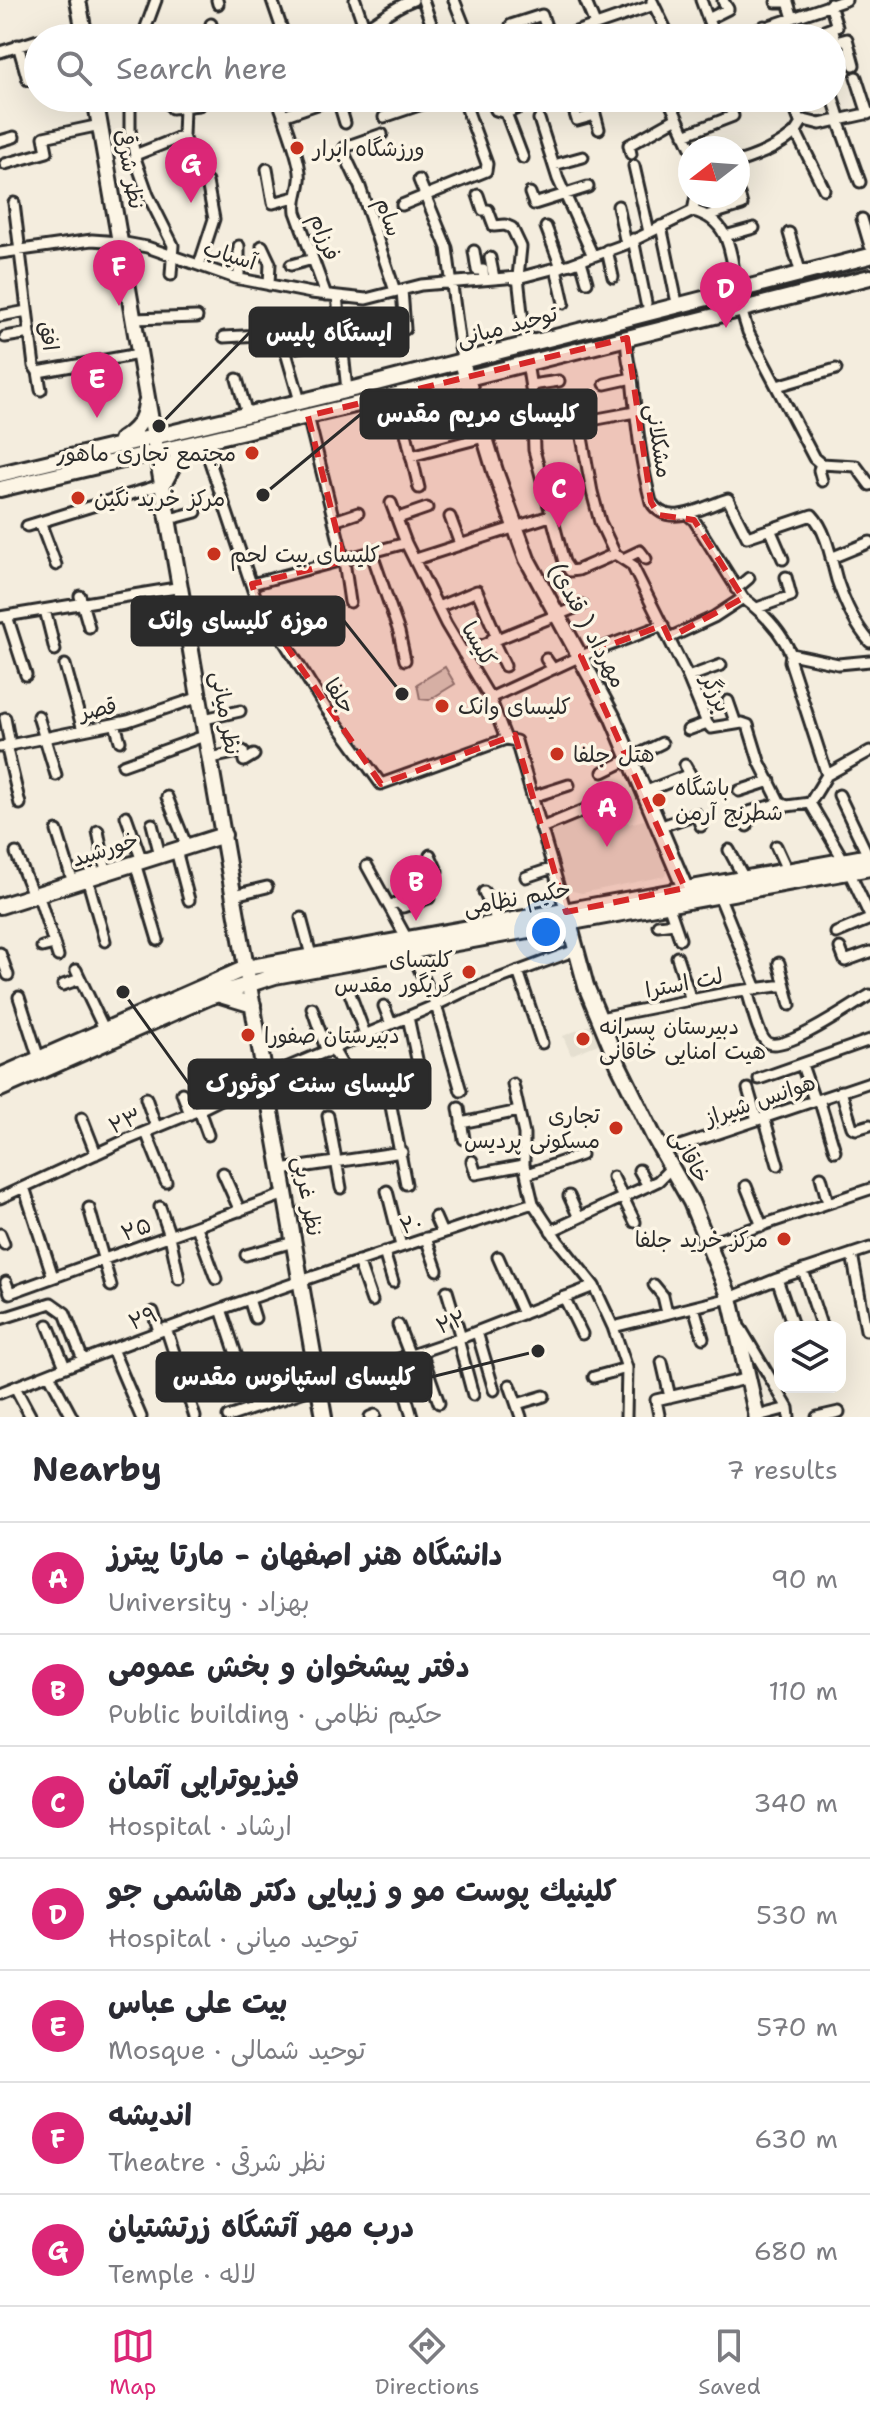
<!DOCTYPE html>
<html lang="en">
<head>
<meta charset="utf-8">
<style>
	body { margin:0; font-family:"Shantell Sans","Playpen Sans Arabic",sans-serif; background:#f2f2f3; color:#2b2b33 }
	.controls { position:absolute; right:24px; bottom:24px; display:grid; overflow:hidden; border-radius:16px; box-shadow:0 8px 32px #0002 }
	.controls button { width:72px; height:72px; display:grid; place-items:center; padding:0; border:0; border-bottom:2px solid #e1e1e2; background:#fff; color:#2b2b33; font:40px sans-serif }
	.compass { position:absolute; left:678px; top:136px; width:72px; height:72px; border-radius:50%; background:#fff; box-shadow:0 8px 32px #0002; rotate:253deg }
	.you { position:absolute; left:546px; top:932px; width:28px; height:28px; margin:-20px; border:6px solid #fff; border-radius:50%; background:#1a73e8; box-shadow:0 0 0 12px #1a73e833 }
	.badge { display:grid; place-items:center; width:52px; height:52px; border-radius:50%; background:#db2777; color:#fff; font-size:26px; font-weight:700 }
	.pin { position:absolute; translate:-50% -66px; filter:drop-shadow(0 2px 4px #0008) }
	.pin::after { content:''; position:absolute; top:42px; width:28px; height:24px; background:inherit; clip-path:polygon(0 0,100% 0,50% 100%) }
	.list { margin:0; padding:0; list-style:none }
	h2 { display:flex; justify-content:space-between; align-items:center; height:104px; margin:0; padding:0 32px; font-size:34px }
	h2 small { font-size:26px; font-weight:400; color:#7c7c81 }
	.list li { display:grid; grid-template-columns:52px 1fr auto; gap:24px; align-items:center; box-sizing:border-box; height:112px; padding:0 32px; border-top:2px solid #e1e1e2 }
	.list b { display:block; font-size:30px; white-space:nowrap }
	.list p { margin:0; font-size:26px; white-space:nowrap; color:#7c7c81 }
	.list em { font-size:26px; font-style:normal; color:#7c7c81 }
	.icon { flex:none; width:44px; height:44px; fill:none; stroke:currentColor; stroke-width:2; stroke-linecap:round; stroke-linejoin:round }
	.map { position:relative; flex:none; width:870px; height:1417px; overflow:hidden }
	.search { position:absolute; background:#fff; box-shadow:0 8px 32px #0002; left:24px; right:24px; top:24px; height:88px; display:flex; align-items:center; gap:20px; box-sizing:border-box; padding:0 28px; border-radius:44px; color:#7c7c81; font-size:30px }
	.sheet { height:888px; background:#fff }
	nav { display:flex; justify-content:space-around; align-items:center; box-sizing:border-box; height:112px; border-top:2px solid #e1e1e2; background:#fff; font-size:22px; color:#7c7c81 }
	nav a { display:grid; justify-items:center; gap:4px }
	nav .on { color:#db2777 }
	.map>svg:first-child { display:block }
	.built { fill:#e5dfd0 }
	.green { fill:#d6d1c4; stroke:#807e78; stroke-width:2 }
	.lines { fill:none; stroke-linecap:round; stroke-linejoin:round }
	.street-casing { stroke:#2b2b2b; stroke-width:15 }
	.secondary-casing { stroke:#2b2b2b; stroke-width:20 }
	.street { stroke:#fcf5e5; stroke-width:9 }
	.secondary { stroke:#fcf5e5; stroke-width:14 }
	.marked { fill:#d62828; fill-opacity:0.2; stroke:#d62828; stroke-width:6; stroke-dasharray:16 10; stroke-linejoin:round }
	.poi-dot { fill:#c8321e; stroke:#fcf5e5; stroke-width:3 }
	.labels { text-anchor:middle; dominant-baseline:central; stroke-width:7; stroke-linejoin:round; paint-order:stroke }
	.poi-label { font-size:22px; fill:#2b2b2b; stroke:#fcf5e5; text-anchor:start }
	.street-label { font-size:22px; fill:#2b2b2b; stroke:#fcf5e5 }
	.leader { fill:none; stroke:#2b2b2b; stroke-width:3 }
	.callout-dot { fill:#2b2b2b; stroke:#fcf5e5; stroke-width:3 }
	.callout { fill:#2b2b2b; stroke:#2b2b2b; stroke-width:3 }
	.callout-label { font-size:24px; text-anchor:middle; font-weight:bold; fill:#fff }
</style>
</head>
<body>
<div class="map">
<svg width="870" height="1417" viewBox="0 0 870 1417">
	<rect width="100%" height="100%" fill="#f4edde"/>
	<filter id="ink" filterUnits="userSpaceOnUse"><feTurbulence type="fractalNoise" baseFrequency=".0125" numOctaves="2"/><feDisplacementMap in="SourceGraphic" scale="16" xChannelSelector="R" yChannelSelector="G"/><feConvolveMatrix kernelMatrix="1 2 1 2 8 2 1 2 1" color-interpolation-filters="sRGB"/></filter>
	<g filter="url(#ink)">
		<path class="built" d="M595 808 599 815 620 808 629 824 644 820 652 826 668 866 665 876 582 893 568 890 547 828Z
			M595 1023 603 1042 571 1055 563 1036Z"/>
		<path class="green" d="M445 667 455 684 429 700 420 699 417 684Z"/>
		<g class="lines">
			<defs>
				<path id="street" d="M217 0 218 4
					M272 0 285 38
					M355 0 368 38
					M423 0 436 38
					M454 0 469 38
					M585 0 595 24
					M701 0 715 38
					M652 1 670 38
					M776 2H788L793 18
					M830 4 837 27 832 28 836 42 847 39 854 65
					M708 19 728 9 723 1
					M211 24 214 38
					M511 25 542 15 550 38
					M764 26 768 38
					M811 36 832 28
					M49 38 84 31 111 38
					M142 38 156 0
					M346 38C370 29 388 9 413 0
					M558 38 654 5
					M734 38 846 0
					M18 45 28 80
					M0 52 38 40
					M856 77 868 114
					M832 95 840 120
					M130 98V130L136 161 148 195 173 245 171 275
					M166 98 172 108 199 105 205 98
					M277 98C283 115 303 165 300 180 299 192 294 199 296 212L326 295
					M491 98 496 110 506 113 523 158
					M668 98 691 148
					M791 98 800 122
					M354 100 360 98
					M572 104 577 120 595 115
					M184 108 183 136 188 150
					M506 113 520 107
					M283 116 332 99 339 103 345 123
					M384 117 440 98
					M539 119 558 179 593 256
					M838 120 860 182
					M599 129 592 103 607 98
					M796 132 824 189
					M382 134 345 147 343 151 360 187 395 291
					M684 135 733 116 728 103
					M0 141 14 137
					M631 154 629 145 677 118
					M135 155 183 136
					M738 162C757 156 777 148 792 135 798 131 799 124 804 120L820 124 870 113
					M5 164 47 152 44 137 100 125
					M554 165 583 157
					M634 166 649 232
					M267 169 273 203 295 197
					M419 180 447 248 462 361
					M530 193 534 204 588 187
					M478 195 483 210H488L494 226 505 225 512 228 521 247 518 277 524 331 528 338 535 341
					M14 203 34 366 38 372 41 390
					M402 205 486 171 487 164 463 98
					M618 206 626 244
					M693 211C732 220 731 257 737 291
					M693 211 696 196
					M709 215 742 205 739 194
					M862 219 870 246
					M661 226 676 298
					M546 227 561 267
					M789 233 801 274
					M725 236 754 228
					M633 239 646 303
					M239 246V279
					M262 246 270 263 269 285
					M607 250 613 277
					M474 251 477 270H483L484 279
					M0 253 92 240 120 242 147 247 235 278 311 293 366 299 421 285 518 277
					M490 258 494 278
					M581 261 587 282
					M199 265 214 219 207 182
					M291 265 313 259
					M556 268 564 303
					M514 279 571 264 626 244 693 211
					M402 290 405 329
					M337 296 347 390
					M741 309 748 332 814 458 821 464 856 466 870 485
					M0 316 27 311
					M133 319 197 317
					M5 337 30 333
					M224 337 278 334 285 349 300 401
					M627 338C625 360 632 368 633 388 637 427 641 464 651 502 668 530 704 506 728 499L747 537 812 515C827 531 831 559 837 580 844 601 856 626 870 642
					M285 349 341 339
					M527 363 532 394 534 450 564 562 570 571 578 570 615 554
					M38 372 139 354
					M237 379 247 414
					M605 384 632 378
					M531 385 559 381
					M777 386 836 369
					M575 399 592 492 600 522 615 554 632 565 688 677 707 723 711 728 742 723 748 725 759 761 780 803 787 806 810 803
					M308 416 344 561 350 602
					M581 422 635 412
					M405 429 419 488
					M203 441 258 605 282 638 325 707 381 784 506 739
					M411 456 484 437
					M821 464 819 470 822 481
					M391 503 406 543 446 624 490 698 506 739 516 741 566 912
					M687 514 694 520 743 598
					M450 517 460 544
					M398 518 427 508
					M170 519 196 512
					M334 521 358 513
					M40 522 56 565
					M27 526 164 484
					M770 529 783 559
					M372 554 399 632 405 660
					M831 558 870 542
					M416 559 553 515
					M623 559 640 551 646 559
					M252 584 406 543
					M736 589 749 578
					M80 596 89 627
					M438 607 477 591 497 637
					M757 608 791 596 786 577
					M45 610 55 650
					M7 616 26 675
					M0 617 182 587
					M282 638 321 624
					M669 638 714 617 743 598C764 613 781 631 791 654L838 664 870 661
					M492 639 505 666
					M463 653 582 605
					M791 654 790 661 827 775
					M546 659 553 669
					M65 665 83 730
					M688 677 721 665
					M490 698 581 656 663 625
					M728 701 736 724
					M38 716 56 775
					M5 718 10 744
					M204 719 240 711
					M115 724 120 741
					M688 730 707 723
					M6 745 20 804
					M0 747 128 721 200 697
					M211 758 243 751 244 761 254 755
					M123 765 207 735
					M603 772 662 743
					M739 791 770 781
					M644 792 690 774 685 765
					M839 795 868 856
					M167 797 187 847
					M532 797 569 785
					M810 803 844 861 870 916
					M810 803 827 775 870 751
					M126 816 142 861
					M152 824 160 855
					M747 826 745 818 749 812 780 803
					M659 827 696 814 701 826
					M541 828 592 807
					M57 831 73 883
					M98 831 106 872
					M776 846 787 870
					M176 850 189 900
					M729 850 744 878
					M16 853 33 895
					M135 863 158 940
					M367 866 407 939
					M526 877 553 868
					M87 878 105 941
					M484 892 498 923
					M38 894 58 956
					M234 895 267 887
					M719 895 757 989
					M668 904 680 939
					M389 906 398 902 403 907 429 898 421 878 437 871 430 855
					M301 918 311 955
					M658 925 674 923
					M836 933 870 919
					M42 947 54 944
					M840 948 845 961 870 952
					M411 951 436 1005 461 1091
					M0 953 8 975
					M677 957 691 1000
					M779 963 790 1005
					M76 970 105 1031
					M518 971 542 1043
					M63 985 80 979
					M349 991 365 1034
					M747 991C751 1002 758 1038 768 1043 786 1052 853 1005 870 995
					M19 997 39 1059
					M384 1006 391 1024
					M312 1008 327 1052
					M408 1017 418 1064
					M600 1018 731 992 785 985
					M333 1049 355 1087
					M802 1065 814 1100
					M759 1079 870 1040
					M513 1084 524 1134V1165L533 1203 558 1241 594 1286 613 1327 627 1368 626 1417
					M748 1089 757 1120
					M841 1091 852 1127 856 1129 870 1125
					M182 1093 190 1114
					M146 1098 156 1127
					M819 1099 835 1151
					M390 1101 406 1184
					M459 1108 464 1139
					M199 1110 208 1135
					M328 1116 341 1188
					M764 1117 778 1165
					M82 1118 96 1154
					M461 1123 519 1111
					M146 1132 166 1182
					M662 1152 870 1082
					M472 1161 476 1174 524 1165
					M281 1170 402 1152
					M639 1170 648 1186
					M223 1173 240 1211
					M527 1174 581 1155
					M613 1177 635 1222
					M821 1177 828 1203
					M746 1186 762 1226
					M24 1187 53 1277
					M387 1191 401 1246
					M569 1196 579 1218
					M0 1198 126 1140 199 1110 265 1077 436 1005 463 992 576 950
					M160 1207 170 1236 179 1279
					M89 1208 111 1286
					M435 1217 442 1233
					M197 1227 216 1279
					M551 1231 658 1181 671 1168
					M0 1234 4 1244
					M426 1238 437 1270
					M706 1244 870 1189
					M384 1252 393 1282
					M852 1254 866 1330
					M246 1255 294 1242
					M498 1257 523 1314
					M358 1261 372 1301
					M803 1270 821 1325
					M777 1279 792 1323
					M6 1282 10 1293 285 1194
					M654 1285 663 1296 667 1313
					M447 1291 461 1338
					M564 1297 582 1334
					M249 1299 255 1318
					M694 1307 703 1338
					M221 1309 237 1357
					M153 1312 159 1331
					M0 1319 51 1303 65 1313 83 1360
					M48 1325 65 1367
					M398 1325 410 1356
					M613 1327 730 1298 777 1279 870 1248
					M166 1328 195 1417
					M741 1329 788 1408 789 1417
					M477 1332 494 1390
					M458 1339 473 1395
					M112 1349 141 1417
					M421 1352 439 1403
					M396 1361 412 1417
					M662 1362 670 1397
					M273 1368 283 1399
					M49 1374 72 1417
					M243 1374 255 1408
					M594 1377 627 1368
					M510 1385 521 1417
					M15 1387 31 1417
					M0 1393C175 1322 354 1262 533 1203
					M517 1404 544 1396
					M659 1415 656 1400 750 1378
					M228 1417 458 1339 594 1286
					M370 1417 375 1415
					M754 1417 788 1408
					M817 1417 839 1412"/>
				<path id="secondary" d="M78 0 85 38
					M95 98 324 1417
					M464 369 495 471 527 559 612 716 687 893
					M121 440C137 430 144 421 146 403
					M0 474 357 388 870 256
					M164 483 177 458 191 446
					M0 489 468 378 870 277
					M0 906 224 835
					M569 923 586 986 619 1066 653 1135 691 1202 730 1298 757 1417
					M217 994 253 1005
					M0 1076 246 968 870 856
					M0 1089 209 997 275 976 870 868"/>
			</defs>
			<use href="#street" class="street-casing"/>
			<use href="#secondary" class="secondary-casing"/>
			<use href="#street" class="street"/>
			<use href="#secondary" class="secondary"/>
		</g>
	</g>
	<path class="marked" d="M627 338 651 502 659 515 694 520 743 598 669 638 663 625 581 656 685 888 566 912 515 735 381 784 258 605 252 584 344 561 308 416Z"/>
	<g class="poi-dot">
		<circle cx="297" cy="148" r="8"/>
		<circle cx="252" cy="453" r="8"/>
		<circle cx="78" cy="498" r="8"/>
		<circle cx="214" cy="554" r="8"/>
		<circle cx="442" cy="706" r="8"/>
		<circle cx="557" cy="754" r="8"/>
		<circle cx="659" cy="800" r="8"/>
		<circle cx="469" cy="972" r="8"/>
		<circle cx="248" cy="1035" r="8"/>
		<circle cx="583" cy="1039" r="8"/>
		<circle cx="616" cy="1128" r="8"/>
		<circle cx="784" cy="1239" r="8"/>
	</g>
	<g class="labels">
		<g class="poi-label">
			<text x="313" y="148">ورزشگاه ابرار</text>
			<text x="236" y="453" text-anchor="end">مجتمع تجاری ماهور</text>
			<text x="94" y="498">مرکز خرید نگین</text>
			<text x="230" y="554">کلیسای بیت لحم</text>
			<text x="458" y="706">کلیسای وانک</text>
			<text x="573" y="754">هتل جلفا</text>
			<text x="675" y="787">باشگاه<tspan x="675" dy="25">شطرنج آرمن</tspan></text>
			<text x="453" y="959" text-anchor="end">کلیسای<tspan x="453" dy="25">گریگور مقدس</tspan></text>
			<text x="599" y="1026">دبیرستان پسرانه<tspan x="599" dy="25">هیت امنایی خاقانی</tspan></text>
			<text x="264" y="1035">دبیرستان صفورا</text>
			<text x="600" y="1115" text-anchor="end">تجاری<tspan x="600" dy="25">مسکونی پردیس</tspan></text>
			<text x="768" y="1239" text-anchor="end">مرکز خرید جلفا</text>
		</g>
		<g class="street-label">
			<text transform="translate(130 169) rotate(80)">نظر شرقی</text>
			<text transform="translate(389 217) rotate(71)">سام</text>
			<text transform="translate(325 237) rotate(70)">فرزام</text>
			<text transform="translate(230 255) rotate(17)">آسیاب</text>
			<text transform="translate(507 326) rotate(-15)">توحید میانی</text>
			<text transform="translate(49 336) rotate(83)">افق</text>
			<text transform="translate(659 441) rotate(81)">مشکلانی</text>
			<text transform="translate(588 625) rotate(62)">مهرداد ( قندی)</text>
			<text transform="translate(479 644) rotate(60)">کلیسا</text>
			<text transform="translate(716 693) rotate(64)">برزگر</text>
			<text transform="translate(340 696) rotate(56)">جلفا</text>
			<text transform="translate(98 709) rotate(-12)">قصر</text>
			<text transform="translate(226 713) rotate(80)">نظر میانی</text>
			<text transform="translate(105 849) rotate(-18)">خورشید</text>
			<text transform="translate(517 898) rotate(-10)">حکیم نظامی</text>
			<text transform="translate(684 983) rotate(-11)">لت استرا</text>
			<text transform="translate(760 1100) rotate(-19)">هوانس شیراز</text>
			<text transform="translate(125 1121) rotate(-23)">۲۳</text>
			<text transform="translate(690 1156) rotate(61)">خاقانی</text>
			<text transform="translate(308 1196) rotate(80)">نظر غربی</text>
			<text transform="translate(411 1224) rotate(-18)">۲۰</text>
			<text transform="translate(136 1229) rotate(-20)">۲۵</text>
			<text transform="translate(143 1318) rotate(-21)">۲۹</text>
			<text transform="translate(451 1322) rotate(-21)">۲۲</text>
		</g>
	</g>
	<path class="leader" d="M159 426L250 332M263 495L361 414M402 694L344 621M123 992L189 1084M538 1351L431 1377"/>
	<g class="callout-dot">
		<circle cx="159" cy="426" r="8"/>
		<circle cx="263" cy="495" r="8"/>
		<circle cx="402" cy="694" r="8"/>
		<circle cx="123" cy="992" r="8"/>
		<circle cx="538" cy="1351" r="8"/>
	</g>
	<g class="callout">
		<rect x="250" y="308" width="158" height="48" rx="8"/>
		<rect x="361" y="390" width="235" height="48" rx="8"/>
		<rect x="132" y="597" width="212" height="48" rx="8"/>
		<rect x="189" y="1060" width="241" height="48" rx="8"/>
		<rect x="157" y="1353" width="274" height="48" rx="8"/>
	</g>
	<g class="callout-label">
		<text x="329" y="341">ایستگاه پلیس</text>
		<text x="478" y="422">کلیسای مریم مقدس</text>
		<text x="238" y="629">موزه کلیسای وانک</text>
		<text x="310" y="1092">کلیسای سنت کوئورک</text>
		<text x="294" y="1385">کلیسای استپانوس مقدس</text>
	</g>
</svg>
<div class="controls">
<button><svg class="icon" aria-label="layers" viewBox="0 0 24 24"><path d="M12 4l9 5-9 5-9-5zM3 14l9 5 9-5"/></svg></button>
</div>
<svg class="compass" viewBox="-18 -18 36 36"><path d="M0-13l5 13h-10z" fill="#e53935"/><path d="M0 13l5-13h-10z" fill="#7c7c81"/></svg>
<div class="you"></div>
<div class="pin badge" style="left:607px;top:847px">A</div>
<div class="pin badge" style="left:416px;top:921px">B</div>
<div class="pin badge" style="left:559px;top:528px">C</div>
<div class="pin badge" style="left:726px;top:328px">D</div>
<div class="pin badge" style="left:97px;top:418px">E</div>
<div class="pin badge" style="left:119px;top:306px">F</div>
<div class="pin badge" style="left:191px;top:203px">G</div>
<div class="search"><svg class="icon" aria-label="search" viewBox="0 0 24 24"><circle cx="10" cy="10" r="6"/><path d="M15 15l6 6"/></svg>Search here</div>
</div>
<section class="sheet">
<h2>Nearby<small>7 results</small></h2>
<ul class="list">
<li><span class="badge">A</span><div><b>دانشگاه هنر اصفهان - مارتا پیترز</b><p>University · بهزاد</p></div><em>90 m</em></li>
<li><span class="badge">B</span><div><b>دفتر پیشخوان و بخش عمومی</b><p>Public building · حکیم نظامی</p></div><em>110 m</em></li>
<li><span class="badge">C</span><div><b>فیزیوتراپی آتمان</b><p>Hospital · ارشاد</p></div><em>340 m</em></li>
<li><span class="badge">D</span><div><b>كلينيك پوست مو و زيبايى دکتر هاشمی جو</b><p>Hospital · توحید میانی</p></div><em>530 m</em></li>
<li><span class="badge">E</span><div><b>بیت علی عباس</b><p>Mosque · توحید شمالی</p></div><em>570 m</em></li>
<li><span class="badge">F</span><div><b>اندیشه</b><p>Theatre · نظر شرقی</p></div><em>630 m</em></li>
<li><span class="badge">G</span><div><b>درب مهر آتشگاه زرتشتیان</b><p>Temple · لاله</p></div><em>680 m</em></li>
</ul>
</section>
<nav>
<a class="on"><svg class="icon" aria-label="map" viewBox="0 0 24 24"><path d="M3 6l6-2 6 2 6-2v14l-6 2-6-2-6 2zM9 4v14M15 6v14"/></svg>Map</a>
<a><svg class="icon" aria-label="directions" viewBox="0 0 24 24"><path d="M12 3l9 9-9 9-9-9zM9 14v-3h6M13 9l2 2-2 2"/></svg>Directions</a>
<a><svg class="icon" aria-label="saved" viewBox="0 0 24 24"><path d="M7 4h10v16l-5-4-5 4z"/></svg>Saved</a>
</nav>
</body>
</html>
